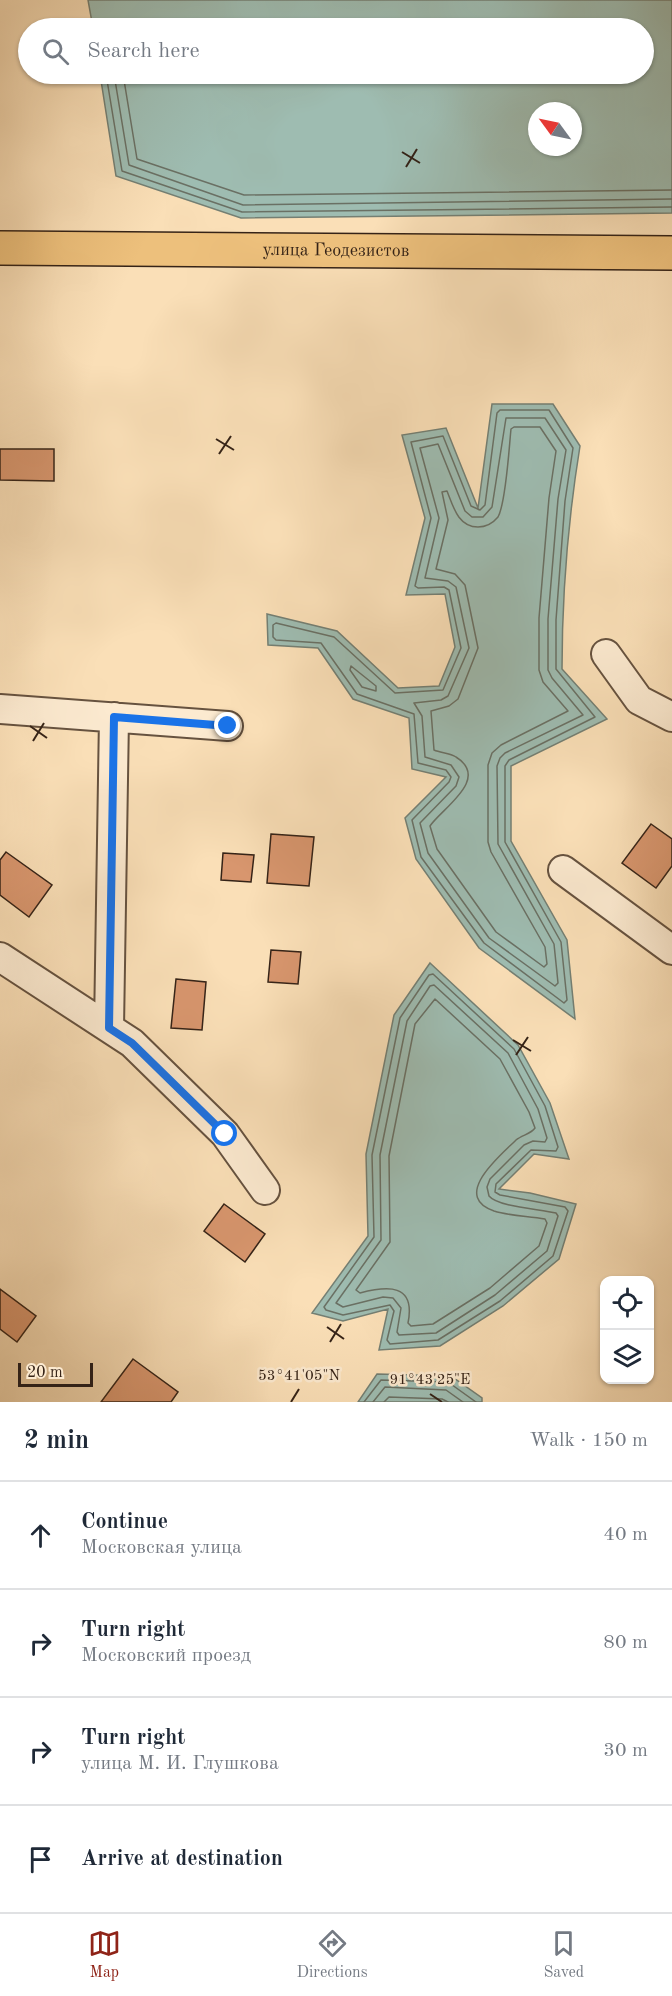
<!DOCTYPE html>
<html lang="en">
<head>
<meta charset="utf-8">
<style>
	body { margin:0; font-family:"Old Standard TT",serif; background:#f2f2f3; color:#1f2937 }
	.controls { position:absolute; right:18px; bottom:18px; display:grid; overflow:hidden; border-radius:12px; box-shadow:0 2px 4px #0004 }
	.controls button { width:54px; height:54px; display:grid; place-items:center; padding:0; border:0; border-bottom:2px solid #e0e1e3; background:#fff; color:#1f2937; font:30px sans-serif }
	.compass { position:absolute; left:528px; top:102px; width:54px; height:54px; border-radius:50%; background:#fff; box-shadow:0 2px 4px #0004; rotate:303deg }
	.scale { position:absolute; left:18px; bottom:15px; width:75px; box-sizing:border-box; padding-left:6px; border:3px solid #352317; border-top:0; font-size:16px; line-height:21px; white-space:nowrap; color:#352317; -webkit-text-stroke:4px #fcead0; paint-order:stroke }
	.stop { position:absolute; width:18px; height:18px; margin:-14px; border:4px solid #1a73e8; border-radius:50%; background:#fff }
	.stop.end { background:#1a73e8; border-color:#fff; box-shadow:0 2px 6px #0008 }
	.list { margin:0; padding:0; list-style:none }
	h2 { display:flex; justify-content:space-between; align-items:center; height:78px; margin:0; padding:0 24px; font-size:26px }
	h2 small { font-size:20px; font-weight:400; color:#747a83 }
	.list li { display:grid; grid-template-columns:39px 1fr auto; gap:18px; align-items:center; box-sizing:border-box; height:108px; padding:0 24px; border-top:2px solid #e0e1e3 }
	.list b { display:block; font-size:22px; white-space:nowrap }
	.list p { margin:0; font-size:20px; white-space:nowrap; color:#747a83 }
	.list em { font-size:20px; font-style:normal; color:#747a83 }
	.icon { flex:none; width:33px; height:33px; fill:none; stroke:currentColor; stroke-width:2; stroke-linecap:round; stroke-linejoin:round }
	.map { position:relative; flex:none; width:672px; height:1402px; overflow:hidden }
	.search { position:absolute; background:#fff; box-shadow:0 2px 4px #0004; left:18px; right:18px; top:18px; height:66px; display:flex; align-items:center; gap:15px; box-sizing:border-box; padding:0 21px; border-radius:33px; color:#747a83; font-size:22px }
	.sheet { height:510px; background:#fff }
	nav { display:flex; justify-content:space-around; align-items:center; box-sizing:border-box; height:84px; border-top:2px solid #e0e1e3; background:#fff; font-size:16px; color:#747a83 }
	nav a { display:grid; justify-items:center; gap:3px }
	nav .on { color:#8f2418 }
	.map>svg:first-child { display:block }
	.water { fill:#9ebcb1; stroke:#747f73; stroke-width:1.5; fill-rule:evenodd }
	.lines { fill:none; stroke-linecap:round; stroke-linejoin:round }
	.shore { stroke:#6a7064; stroke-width:1.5 }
	.building { fill:#d8966e; stroke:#352317; stroke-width:1.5 }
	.minor-casing { stroke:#66523f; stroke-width:32 }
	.primary-casing { stroke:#352317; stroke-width:36 }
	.minor { stroke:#fcead0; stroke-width:28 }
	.primary { stroke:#edc07c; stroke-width:33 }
	.route { stroke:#1a73e8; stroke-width:8 }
	.ticks { fill:none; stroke:#352317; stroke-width:2 }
	.labels { text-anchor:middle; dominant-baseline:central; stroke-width:5; stroke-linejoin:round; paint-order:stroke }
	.street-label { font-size:18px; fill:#352317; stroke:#fcead0 }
	.ticks-label { font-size:15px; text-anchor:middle; fill:#352317; stroke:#fcead0; stroke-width:5; stroke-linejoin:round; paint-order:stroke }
</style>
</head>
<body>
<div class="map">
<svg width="672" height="1402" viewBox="0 0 672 1402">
	<rect width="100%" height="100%" fill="#fadfb7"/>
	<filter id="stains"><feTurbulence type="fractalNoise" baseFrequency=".00333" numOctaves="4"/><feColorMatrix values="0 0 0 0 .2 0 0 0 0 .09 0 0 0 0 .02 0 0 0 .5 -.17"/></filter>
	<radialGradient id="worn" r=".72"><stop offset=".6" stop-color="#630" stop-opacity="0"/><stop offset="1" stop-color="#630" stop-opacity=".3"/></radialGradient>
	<path class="water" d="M88 0H672V213L241 218 116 176 100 74H644V28H93ZM537 111H573V147H537Z
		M492 404H553L580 446C568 520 562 594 562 669L607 719 511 766V841L567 940 575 1019 479 948 416 859 405 818 446 777 412 769 409 718 353 699 318 648 268 645 267 614 337 631 398 688 439 686 455 647 445 594 406 595 425 518 402 435 446 428 478 508Z
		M430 963 518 1045 550 1103 569 1159 534 1154 499 1189 530 1193 576 1204 559 1259 503 1306 440 1346 379 1350 388 1309 343 1321 312 1313 368 1236 366 1154 394 1015Z
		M377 1374 451 1376 482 1398V1402H358Z"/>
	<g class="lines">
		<path class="shore" d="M106 74 122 171 242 212 672 207
			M114 74 129 165 243 205 672 199
			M123 74 137 159 244 195 672 190
			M500 410H549L573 448 565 501 556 620V669L595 717 509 760 505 766V842L561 942 567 1000 564 1003 484 943 421 857 412 820 449 782 451 777 446 770 418 763 414 714 357 694 321 643 276 640 273 637V625L276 623 334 637 395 693 443 690 461 648 449 590 444 587 418 588 415 586 431 518 411 442 443 436 471 506 480 510 485 505 497 413Z
			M506 418H545L566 450 558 499 548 619V670L552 678 583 715 505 753 500 758 497 766 498 844 554 944 558 983 555 986 489 938 428 853 420 823 456 786 459 777 451 765 425 757 422 716 414 703 441 700 448 696 469 648 456 587 448 581 425 578 439 518 420 448 438 444 465 511 472 517H483L492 507Z
			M514 427H540L556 451 549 498 539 618V670L543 682 568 711 501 745 492 753 488 765V842L491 852 545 947 547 964 544 967 496 932 437 849 430 826C441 809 491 779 456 757 450 753 441 753 434 750L431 711 449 706 458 699 478 648 465 585 455 574 436 569 448 520 442 492 447 491C453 506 458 527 478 527 486 527 493 523 498 517 506 503 509 448 511 429Z
			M351 666 376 686V691L362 687 350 670Z
			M433 974 514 1049 545 1106 558 1147 556 1151 531 1150 496 1184 495 1192 500 1195 565 1207 568 1211 553 1256 500 1301 438 1340 390 1344 387 1340 394 1311 390 1305 343 1315 326 1310 324 1307 374 1237 372 1155 400 1018 429 975Z
			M434 985 508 1053 538 1109 547 1138 545 1142 533 1141 524 1145 490 1179 487 1187 489 1196C498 1207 540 1209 556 1213L558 1216 547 1251 495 1295 436 1333 399 1335 397 1332 401 1308 393 1298 383 1297 343 1307 336 1303 381 1240 380 1155 407 1021 430 986Z
			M435 999 500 1059 529 1112 535 1128C531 1134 522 1135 516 1140 502 1154 450 1196 494 1211 510 1216 528 1216 545 1219L547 1223 539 1246 490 1288 433 1324 411 1326 408 1323C416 1283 387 1286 360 1293L356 1290 390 1242 389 1156 415 1024Z
			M364 1402 381 1380 448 1382 476 1402
			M373 1402 385 1387 446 1390 463 1402
			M384 1402 389 1397 442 1399 448 1402"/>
	</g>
	<path class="building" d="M0 449H54V481L0 480Z
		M651 824 672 839V866L656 888 622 863Z
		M271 834 314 837 309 886 267 883Z
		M6 852 52 885 29 917 0 895V860Z
		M223 853 254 855 251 882 221 880Z
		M271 950 301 952 298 984 268 982Z
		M176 979 206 982 202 1030 171 1028Z
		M224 1204 265 1234 245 1262 204 1231Z
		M0 1289 36 1316 17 1342 0 1329Z
		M133 1359 178 1392 171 1402H101Z"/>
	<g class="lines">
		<defs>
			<path id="minor" d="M606 654 639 700 672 717
				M0 709 228 726
				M563 870 672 950
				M0 957 132 1043 225 1134 265 1190
				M109 1028 114 717"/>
			<g id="primary">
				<path id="s1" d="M0 248 672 253"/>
			</g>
		</defs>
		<use href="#minor" class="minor-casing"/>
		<use href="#primary" class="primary-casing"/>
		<use href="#minor" class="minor"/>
		<use href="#primary" class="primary"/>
	</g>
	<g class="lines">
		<path class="route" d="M225 1134 132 1043 109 1028 114 717 228 726"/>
	</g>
	<path class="ticks" d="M402 152 420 163M406 167 417 149M216 439 234 450M219 454 231 436M30 726 47 738M33 741 44 723M513 1040 531 1051M516 1055 528 1037M327 1327 344 1339M330 1342 341 1324M430 1394 442 1402M291 1402 299 1389"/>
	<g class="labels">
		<g class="street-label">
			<text stroke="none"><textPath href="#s1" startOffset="336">улица Геодезистов</textPath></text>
		</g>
	</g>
	<g class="ticks-label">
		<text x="299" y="1380">53°41'05"N</text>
		<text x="430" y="1384">91°43'25"E</text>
	</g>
	<rect width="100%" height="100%" filter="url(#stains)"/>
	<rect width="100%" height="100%" fill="url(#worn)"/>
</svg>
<div class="controls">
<button><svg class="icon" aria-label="locate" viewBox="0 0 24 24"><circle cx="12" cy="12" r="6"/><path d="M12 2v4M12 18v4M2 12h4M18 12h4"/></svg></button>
<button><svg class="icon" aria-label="layers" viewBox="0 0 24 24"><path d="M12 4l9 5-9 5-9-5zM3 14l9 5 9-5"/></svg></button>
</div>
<svg class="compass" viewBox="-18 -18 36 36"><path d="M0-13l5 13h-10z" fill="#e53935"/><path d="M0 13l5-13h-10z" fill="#747a83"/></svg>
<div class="scale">20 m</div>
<div class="stop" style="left:225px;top:1134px"></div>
<div class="stop end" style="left:228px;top:726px"></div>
<div class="search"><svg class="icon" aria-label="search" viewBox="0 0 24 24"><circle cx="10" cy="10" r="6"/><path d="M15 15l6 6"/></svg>Search here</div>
</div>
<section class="sheet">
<h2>2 min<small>Walk · 150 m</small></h2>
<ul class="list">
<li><svg class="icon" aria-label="ahead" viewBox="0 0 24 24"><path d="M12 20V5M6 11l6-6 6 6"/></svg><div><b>Continue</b><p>Московская улица</p></div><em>40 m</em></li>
<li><svg class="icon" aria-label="right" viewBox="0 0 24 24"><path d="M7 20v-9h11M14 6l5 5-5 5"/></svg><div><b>Turn right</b><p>Московский проезд</p></div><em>80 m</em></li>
<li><svg class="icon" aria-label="right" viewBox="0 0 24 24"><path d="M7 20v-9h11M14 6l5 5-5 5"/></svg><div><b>Turn right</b><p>улица М. И. Глушкова</p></div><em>30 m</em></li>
<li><svg class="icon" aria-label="arrive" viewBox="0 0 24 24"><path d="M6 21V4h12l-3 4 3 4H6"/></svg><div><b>Arrive at destination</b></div></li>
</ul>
</section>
<nav>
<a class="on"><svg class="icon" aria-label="map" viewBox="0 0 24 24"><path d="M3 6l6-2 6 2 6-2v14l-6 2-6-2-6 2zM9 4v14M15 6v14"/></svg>Map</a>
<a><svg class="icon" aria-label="directions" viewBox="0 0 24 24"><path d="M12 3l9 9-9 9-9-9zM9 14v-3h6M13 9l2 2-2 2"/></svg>Directions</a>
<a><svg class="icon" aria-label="saved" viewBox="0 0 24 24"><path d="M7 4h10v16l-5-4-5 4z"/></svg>Saved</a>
</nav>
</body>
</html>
